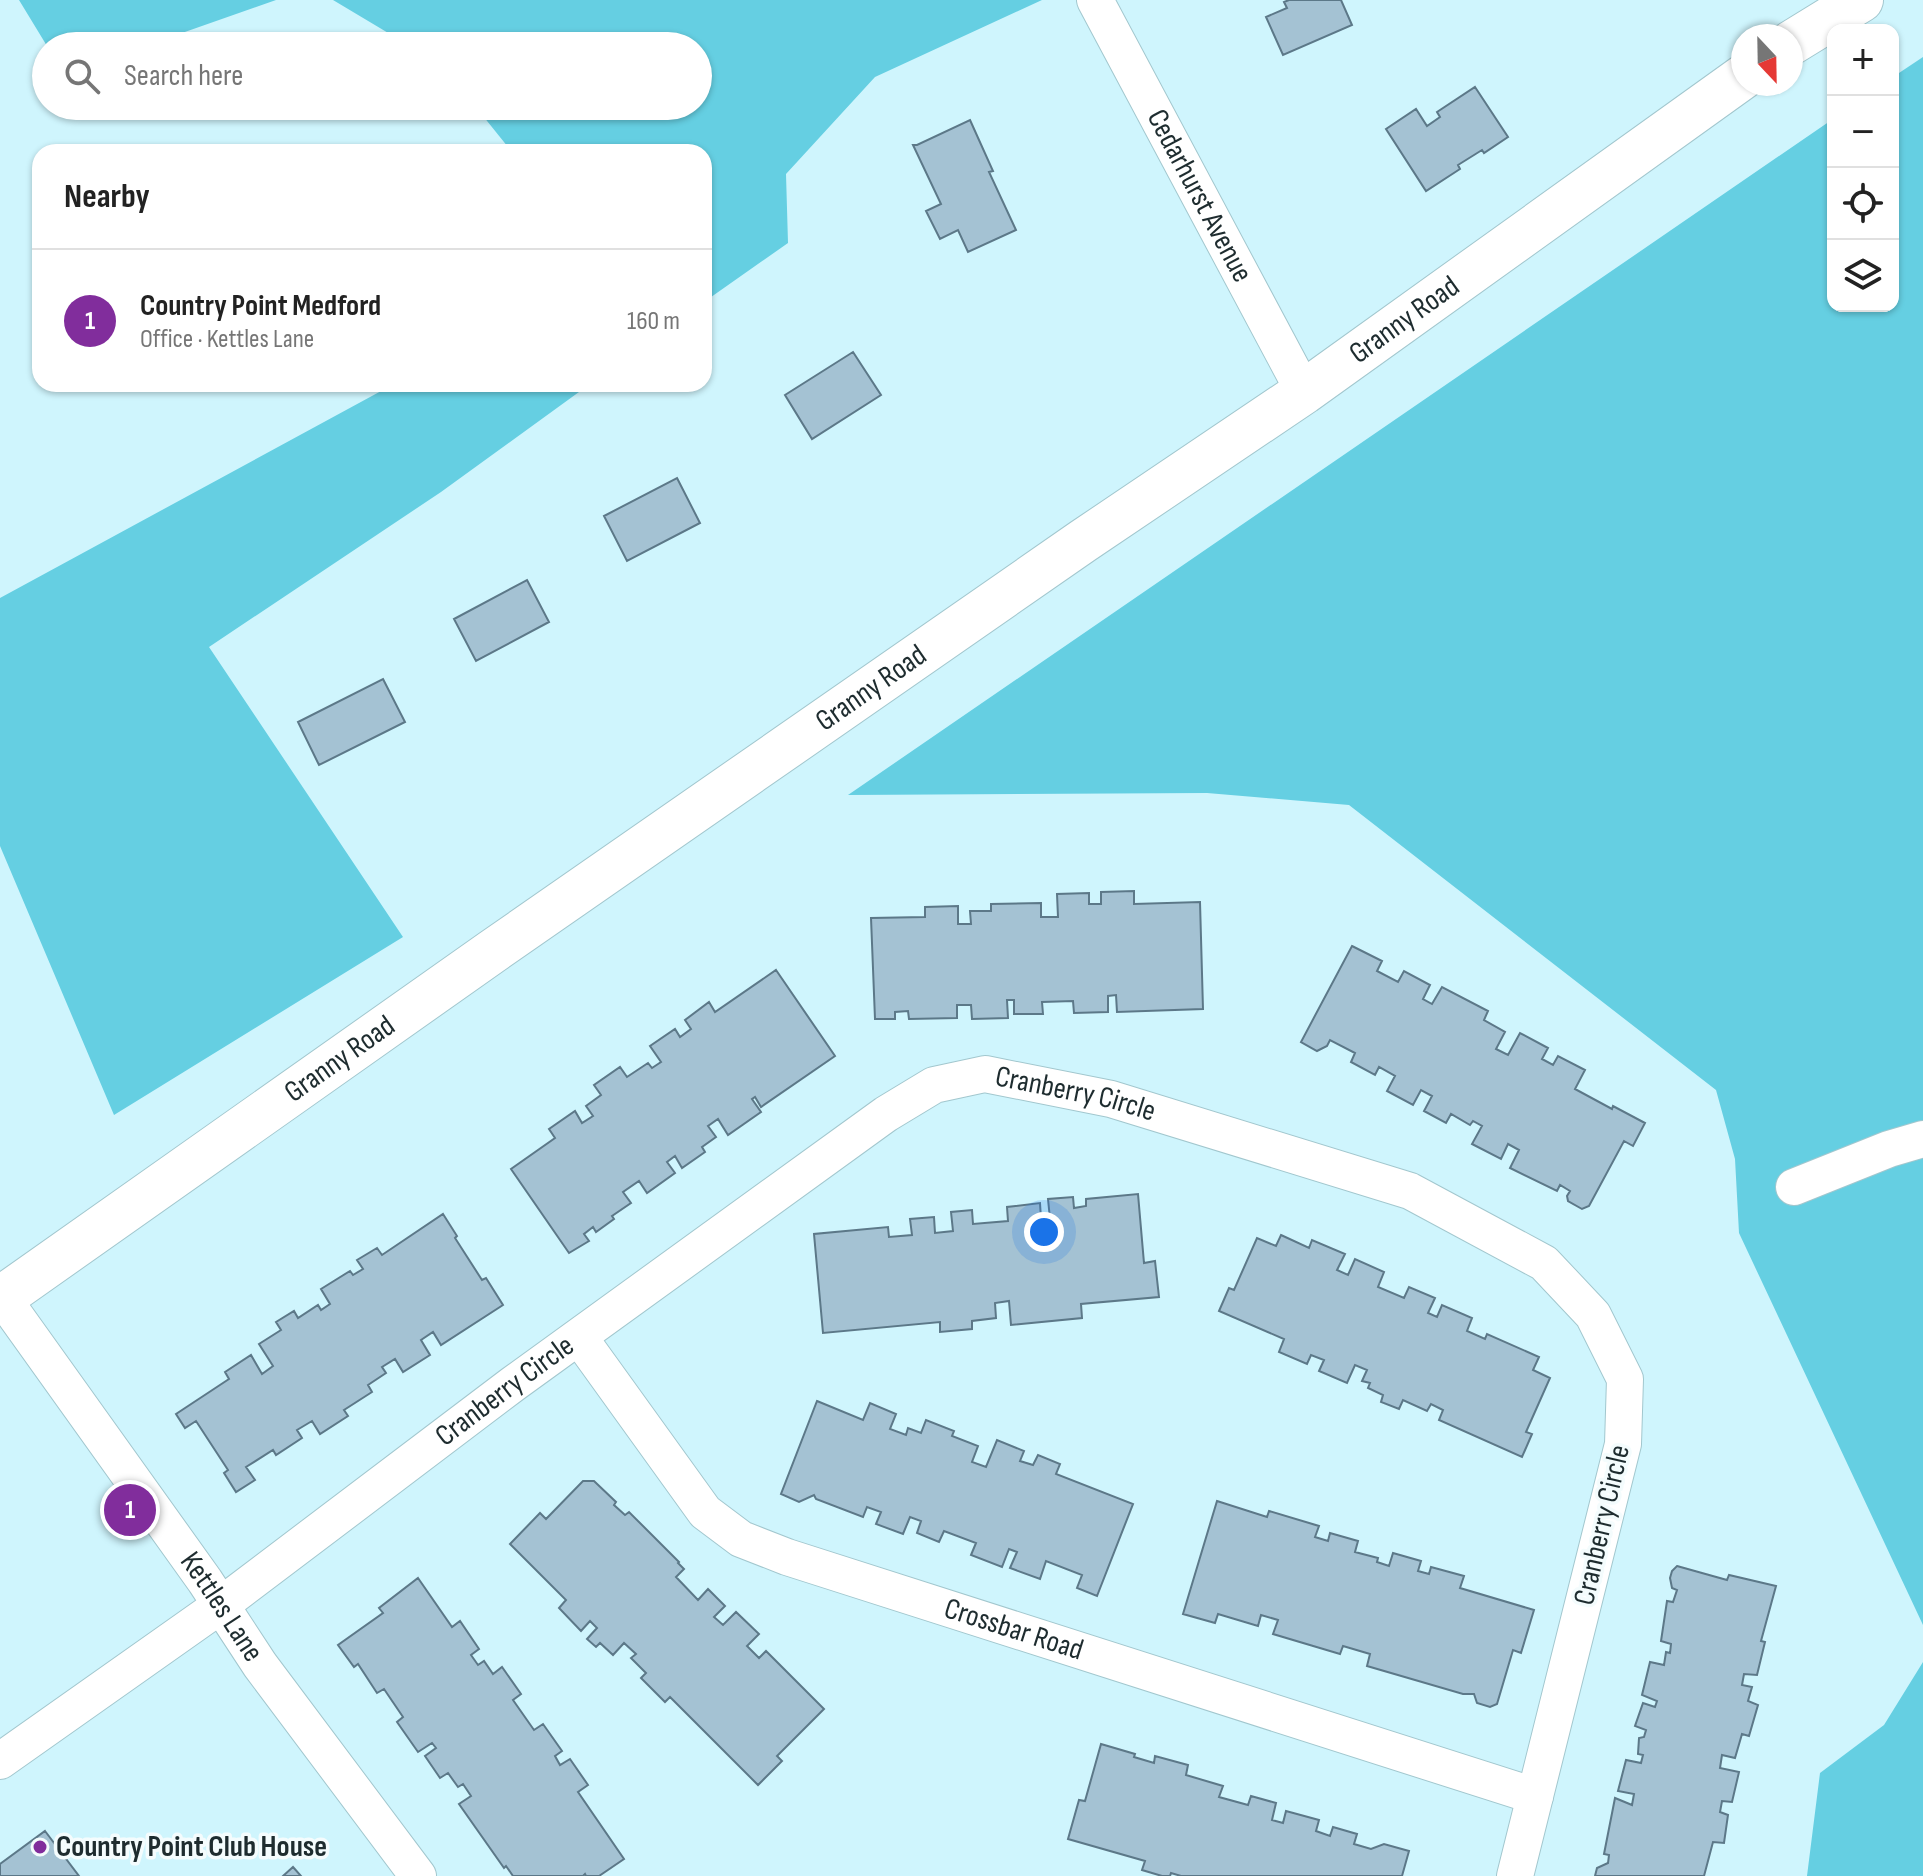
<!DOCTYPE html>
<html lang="en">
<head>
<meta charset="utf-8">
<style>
	body { margin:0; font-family:"Sofia Sans Condensed",sans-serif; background:#f2f2f2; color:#222 }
	.controls { position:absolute; right:24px; top:24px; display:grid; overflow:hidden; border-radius:16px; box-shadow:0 2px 6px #0004 }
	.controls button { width:72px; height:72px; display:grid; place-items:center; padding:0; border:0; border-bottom:2px solid #e0e0e0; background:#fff; color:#222; font:40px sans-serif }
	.compass { position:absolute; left:1731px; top:24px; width:72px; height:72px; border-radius:50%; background:#fff; box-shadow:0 2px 6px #0004; rotate:158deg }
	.you { position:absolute; left:1044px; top:1232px; width:28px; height:28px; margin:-20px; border:6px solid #fff; border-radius:50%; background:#1a73e8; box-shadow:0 0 0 12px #1a73e833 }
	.badge { display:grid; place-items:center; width:52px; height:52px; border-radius:50%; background:#812d9c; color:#fff; font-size:26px; font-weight:700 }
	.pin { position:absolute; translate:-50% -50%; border:4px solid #fff; box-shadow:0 2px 8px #0006 }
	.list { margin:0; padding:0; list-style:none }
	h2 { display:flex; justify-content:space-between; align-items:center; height:104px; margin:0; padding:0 32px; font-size:34px }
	h2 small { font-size:26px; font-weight:400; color:#767676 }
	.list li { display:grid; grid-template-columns:52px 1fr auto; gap:24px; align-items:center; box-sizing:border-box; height:144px; padding:0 32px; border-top:2px solid #e0e0e0 }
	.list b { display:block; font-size:30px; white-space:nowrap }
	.list p { margin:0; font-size:26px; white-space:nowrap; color:#767676 }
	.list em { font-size:26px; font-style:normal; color:#767676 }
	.icon { flex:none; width:44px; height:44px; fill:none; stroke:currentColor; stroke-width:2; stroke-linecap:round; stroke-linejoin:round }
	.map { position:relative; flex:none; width:1923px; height:1876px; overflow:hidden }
	.search { position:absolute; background:#fff; box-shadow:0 2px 6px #0004; left:32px; top:32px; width:680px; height:88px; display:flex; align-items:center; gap:20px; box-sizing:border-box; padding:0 28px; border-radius:44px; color:#767676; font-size:30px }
	.panel { position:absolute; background:#fff; box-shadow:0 2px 6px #0004; left:32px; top:144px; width:680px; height:248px; border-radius:24px }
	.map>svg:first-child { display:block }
	.forest { fill:#65cfe2 }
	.building { fill:#a4c2d3; stroke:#5c7888; stroke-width:2 }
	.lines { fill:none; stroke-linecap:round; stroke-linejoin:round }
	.minor-casing { stroke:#a2c7ce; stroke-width:38 }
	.tertiary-casing { stroke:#a2c7ce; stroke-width:46 }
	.minor { stroke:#fff; stroke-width:36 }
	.tertiary { stroke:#fff; stroke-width:44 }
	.poi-dot { fill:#812d9c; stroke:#f4fcfd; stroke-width:3 }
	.labels { text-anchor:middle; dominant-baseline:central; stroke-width:7; stroke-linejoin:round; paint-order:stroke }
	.street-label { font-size:30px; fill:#1e2c2f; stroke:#f4fcfd }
	.poi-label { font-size:30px; font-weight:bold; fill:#1e2c2f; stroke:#f4fcfd; text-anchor:start }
</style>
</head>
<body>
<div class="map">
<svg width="1923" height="1876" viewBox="0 0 1923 1876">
	<rect width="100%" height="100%" fill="#cff5fd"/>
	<path class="forest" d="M19 0H276L145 46H47Z
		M333 0H1042L875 77 786 174 788 243 704 302V152H512L475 106H698V46H410Z
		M1923 57V1625L1739 1233 1735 1159 1716 1090 1349 805 1207 793 848 795 1833 119V306H1893V77Z
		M394 384H590L441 492 209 647 403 937 114 1115 0 846V598Z
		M1923 1662V1876H1807L1820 1773 1884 1725Z"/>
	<path class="building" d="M1289 0H1341L1352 25 1283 55 1266 17 1287 8 1284 2Z
		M1475 87 1508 137 1484 153 1482 150 1458 165 1460 169 1426 191 1386 129 1416 109 1427 126 1440 117 1437 112Z
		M970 120 993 171 989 172 1016 230 968 252 958 230 940 239 926 211 941 204 913 145H917Z
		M853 352 881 395 812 439 785 395Z
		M677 478 700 523 627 561 604 516Z
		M527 580 549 622 476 661 454 619Z
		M383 679 405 722 319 765 298 722Z
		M1134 891V904L1200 902 1203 1009 1117 1012 1116 995 1108 996V1012L1074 1013 1073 1001 1042 1002 1043 1014H1014V1000H1007L1008 1018 972 1019 971 1005H957V1018L909 1019 908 1011 895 1012V1019H875L871 918 925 917V907L958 906V924H971L970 911H991V904L1041 903V917H1058L1057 894 1089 893V904H1101V892Z
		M1352 946 1382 961 1377 971 1398 982 1404 971 1430 985 1423 999 1432 1004 1442 987 1488 1011 1484 1020 1505 1032 1496 1049 1508 1055 1520 1033 1548 1048 1542 1059 1553 1065 1558 1056 1585 1070 1575 1089 1612 1109 1613 1106 1645 1123 1633 1146 1624 1141 1589 1206 1582 1209 1568 1201 1567 1196 1570 1191 1560 1185 1557 1191 1510 1168 1519 1150 1508 1144 1501 1159 1472 1144 1482 1126 1473 1121 1470 1125 1451 1114 1446 1123 1424 1111 1432 1096 1421 1090 1413 1105 1387 1091 1395 1076 1379 1067 1375 1075 1351 1062 1355 1053 1330 1040 1327 1046 1317 1051 1301 1042Z
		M776 970 835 1056 761 1107 755 1097 752 1099 761 1112 728 1135 718 1119 708 1126 716 1137 702 1147 705 1152 682 1168 675 1156 667 1162 675 1173 647 1193 639 1181 623 1192 631 1203 612 1216 614 1219 596 1232 593 1227 584 1234 589 1241 569 1253 511 1169 555 1138 549 1129 575 1111 582 1123 593 1116 586 1106 601 1095 594 1085 620 1067 627 1077 648 1063 652 1068 661 1062 650 1046 675 1029 680 1037 691 1029 685 1020 709 1002 715 1012Z
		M1138 1194 1144 1263 1155 1261 1159 1297 1081 1304 1082 1318 1011 1325 1009 1301 995 1303 996 1318 972 1321V1329L940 1332V1322L823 1333 814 1234 888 1227 889 1237 912 1235 910 1219 934 1217 935 1233 953 1231 951 1212 972 1210 973 1224 1008 1221 1007 1207 1040 1203 1041 1219H1050L1048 1199 1073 1197 1074 1208 1086 1206V1199Z
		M443 1214 457 1236 455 1238 482 1280 486 1278 503 1305 441 1345 433 1332 421 1340 430 1355 403 1372 395 1359 382 1367 386 1373 368 1385 372 1392 344 1410 348 1416 320 1434 312 1421 297 1430 302 1438 276 1455 273 1450 246 1467 255 1480 236 1492 224 1473 228 1470 196 1421 185 1428 176 1414 229 1379 225 1372 251 1355 262 1374 273 1366 259 1344 281 1330 276 1322 294 1311 298 1318 318 1305 321 1310 330 1304 321 1289 350 1271 353 1275 363 1269 357 1260 377 1248 382 1255Z
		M1281 1235 1309 1248 1312 1240 1345 1254 1337 1270 1348 1275 1355 1259 1384 1272 1378 1287 1404 1298 1409 1287 1435 1298 1428 1313 1437 1317 1442 1305 1472 1318 1467 1331 1485 1339 1487 1334 1539 1357 1533 1370 1550 1378 1526 1432 1532 1434 1522 1457 1439 1420 1443 1410 1431 1404 1427 1411 1403 1400 1399 1409 1381 1402 1383 1395 1368 1388 1370 1383 1362 1381 1367 1370 1355 1365 1347 1383 1319 1371 1324 1360 1311 1355 1307 1364 1279 1352 1284 1339 1219 1311 1229 1288 1234 1290 1257 1238 1276 1246Z
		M817 1401 863 1420 870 1403 896 1414 890 1429 906 1435 908 1428 921 1433 926 1420 954 1431 952 1436 978 1446 972 1462 986 1467 997 1440 1024 1451 1020 1461 1033 1465 1038 1455 1060 1464 1056 1474 1133 1504 1097 1596 1077 1588 1082 1575 1046 1561 1040 1579 1010 1568 1017 1552 1009 1549 1002 1567 971 1555 976 1543 944 1531 939 1542 917 1533 921 1521 910 1517 903 1534 876 1524 881 1512 867 1507 863 1517 816 1499 814 1495 799 1502 781 1494Z
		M583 1481H594L616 1502 614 1505 625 1515 629 1512 679 1562 678 1563 684 1569 676 1577 698 1600 708 1589 725 1606 714 1617 723 1625 736 1612 759 1634 747 1646 759 1658 766 1651 824 1709 777 1756 782 1761 758 1785 670 1697 665 1702 641 1678 646 1673 631 1658 636 1654 624 1643 613 1655 600 1643 596 1647 587 1639 597 1628 590 1621 581 1631 559 1608 566 1600 510 1544 540 1513 546 1519Z
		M1217 1501 1267 1517 1269 1511 1319 1526 1315 1537 1328 1541 1330 1533 1358 1541 1355 1552 1378 1558 1377 1562 1389 1566 1393 1553 1421 1561 1418 1571 1429 1574 1431 1567 1464 1576 1460 1588 1534 1610 1521 1653 1513 1650 1497 1704 1490 1707 1477 1703 1474 1694H1463L1367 1666 1370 1654 1343 1646 1340 1654 1273 1634 1278 1620 1261 1615 1258 1626 1218 1614 1215 1623 1183 1614Z
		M1677 1566 1727 1580 1729 1575 1776 1586 1761 1641 1765 1642 1757 1675 1744 1674 1742 1685 1752 1687 1748 1701 1758 1705 1749 1736 1742 1734 1735 1758 1722 1755 1720 1768 1739 1772 1732 1802 1722 1801 1720 1812 1728 1815 1724 1843 1713 1842 1704 1876H1595L1597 1868 1608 1863 1609 1855 1604 1854 1615 1798 1632 1805 1634 1794 1618 1791 1626 1760 1641 1763 1643 1755 1638 1754 1639 1738 1644 1737 1646 1730 1635 1726 1643 1703 1655 1707 1657 1701 1642 1695 1650 1662 1664 1665 1666 1652 1670 1653 1671 1644 1661 1641 1667 1601 1673 1602 1677 1590 1672 1588 1670 1578 1672 1571Z
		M418 1578 452 1627 460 1621 479 1649 471 1655 478 1665 484 1661 493 1674 502 1667 521 1694 513 1700 534 1730 543 1724 562 1751 555 1756 560 1765 570 1759 588 1785 578 1792 624 1859 599 1876H586L585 1874 583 1876H513L506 1866 504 1868 459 1804 471 1796 463 1784 458 1787 448 1773 440 1778 425 1756 436 1748 432 1743 418 1752 397 1722 403 1717 384 1689 377 1693 358 1664 354 1667 338 1645 383 1613 379 1608Z
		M1101 1744 1135 1754 1134 1757 1154 1763 1155 1756 1188 1765 1186 1775 1223 1786 1219 1797 1248 1805 1251 1796 1276 1803 1272 1820 1283 1823 1286 1811 1319 1820 1316 1831 1330 1836 1333 1827 1357 1834 1354 1844 1371 1849 1384 1844 1409 1851 1402 1876H1181L1171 1873 1170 1876H1162L1142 1870 1145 1861 1068 1839 1079 1800 1085 1801Z
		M45 1831 79 1876H0V1864Z
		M293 1867 301 1876H283Z"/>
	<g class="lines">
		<defs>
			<g id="minor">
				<path id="s1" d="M1095 0 1304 392"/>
				<path d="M1794 1187 1889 1149 1923 1139"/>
				<path id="s2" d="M2 1297 205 1581 260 1665 418 1876"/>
				<path id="s3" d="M579 1337 705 1512 741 1539 787 1557 1535 1796"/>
				<path id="s4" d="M0 1761 221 1605 513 1384 886 1114 934 1085 985 1074 1111 1099 1410 1191 1544 1263 1593 1315 1625 1379 1623 1444 1515 1876"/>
			</g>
			<g id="tertiary">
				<path d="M1791 43 1861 0"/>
				<path id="s5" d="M0 1299 493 951 1083 541 1304 392 1743 77"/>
			</g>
		</defs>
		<use href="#minor" class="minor-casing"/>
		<use href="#tertiary" class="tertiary-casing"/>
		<use href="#minor" class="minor"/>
		<use href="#tertiary" class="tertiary"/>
	</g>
	<circle class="poi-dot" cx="40" cy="1847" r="8"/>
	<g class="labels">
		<g class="street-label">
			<text stroke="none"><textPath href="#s1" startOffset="222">Cedarhurst Avenue</textPath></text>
			<text stroke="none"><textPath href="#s5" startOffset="1712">Granny Road</textPath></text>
			<text stroke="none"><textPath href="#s5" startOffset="1064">Granny Road</textPath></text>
			<text stroke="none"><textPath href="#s5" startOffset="416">Granny Road</textPath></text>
			<text stroke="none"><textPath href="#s4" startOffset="1298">Cranberry Circle</textPath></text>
			<text stroke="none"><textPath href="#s4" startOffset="626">Cranberry Circle</textPath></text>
			<text transform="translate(1602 1525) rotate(-77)">Cranberry Circle</text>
			<text stroke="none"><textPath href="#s2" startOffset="380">Kettles Lane</textPath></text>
			<text stroke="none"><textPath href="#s3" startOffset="548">Crossbar Road</textPath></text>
		</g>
		<g class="poi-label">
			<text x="56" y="1847">Country Point Club House</text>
		</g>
	</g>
</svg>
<div class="controls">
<button>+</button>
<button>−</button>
<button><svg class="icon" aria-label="locate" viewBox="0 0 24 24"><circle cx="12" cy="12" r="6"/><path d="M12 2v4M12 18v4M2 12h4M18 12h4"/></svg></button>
<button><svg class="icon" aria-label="layers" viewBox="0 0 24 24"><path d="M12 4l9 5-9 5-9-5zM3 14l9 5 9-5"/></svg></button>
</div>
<svg class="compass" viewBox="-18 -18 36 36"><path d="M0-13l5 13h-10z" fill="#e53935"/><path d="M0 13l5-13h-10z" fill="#767676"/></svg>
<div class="you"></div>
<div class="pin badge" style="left:130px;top:1510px">1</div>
<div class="search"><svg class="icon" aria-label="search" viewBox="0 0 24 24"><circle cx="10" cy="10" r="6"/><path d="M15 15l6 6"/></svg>Search here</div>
<section class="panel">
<h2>Nearby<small></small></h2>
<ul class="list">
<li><span class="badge">1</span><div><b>Country Point Medford</b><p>Office · Kettles Lane</p></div><em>160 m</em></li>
</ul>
</section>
</div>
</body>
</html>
